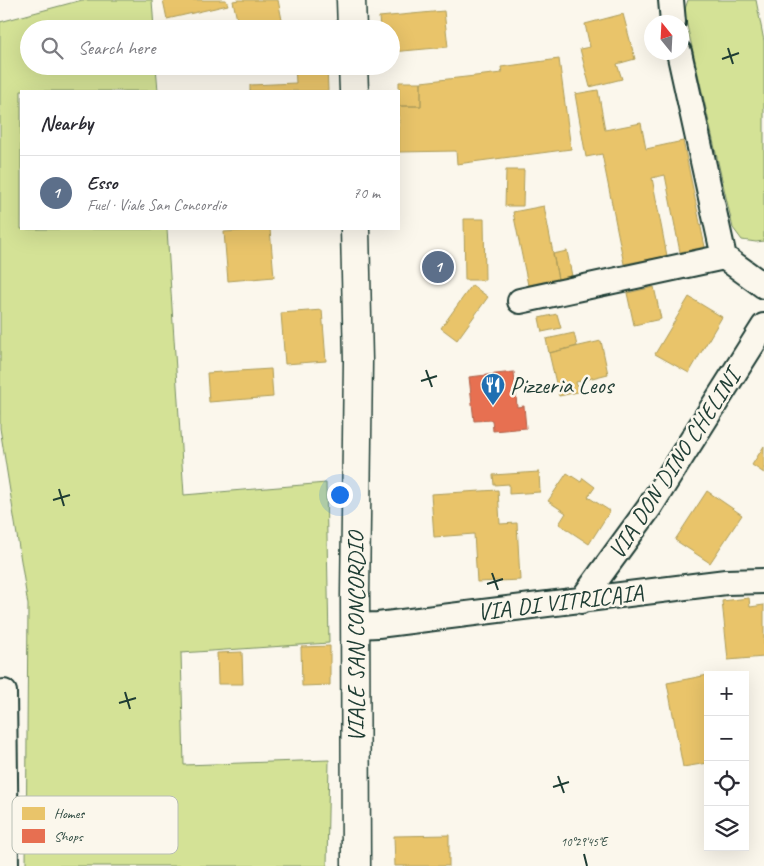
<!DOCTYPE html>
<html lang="en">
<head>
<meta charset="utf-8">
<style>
	body { margin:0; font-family:Caveat,sans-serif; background:#f2f2f3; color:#2b2b33 }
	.controls { position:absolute; right:15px; bottom:15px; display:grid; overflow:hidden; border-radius:0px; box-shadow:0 5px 20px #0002 }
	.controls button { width:45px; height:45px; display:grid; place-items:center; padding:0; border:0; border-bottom:1px solid #e1e1e2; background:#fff; color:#2b2b33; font:25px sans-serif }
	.compass { position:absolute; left:644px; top:15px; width:45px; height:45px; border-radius:50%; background:#fff; box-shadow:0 5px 20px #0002; rotate:342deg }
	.you { position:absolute; left:339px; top:494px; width:18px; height:18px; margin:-12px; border:4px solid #fff; border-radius:50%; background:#1a73e8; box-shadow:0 0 0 8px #1a73e833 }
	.badge { display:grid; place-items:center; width:32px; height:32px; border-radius:50%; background:#1a73e8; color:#fff; font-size:16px; font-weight:700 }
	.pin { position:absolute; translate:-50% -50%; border:2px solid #fff; box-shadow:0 1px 5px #0006 }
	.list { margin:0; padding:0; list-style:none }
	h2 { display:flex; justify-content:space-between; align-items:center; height:65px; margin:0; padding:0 20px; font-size:21px }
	h2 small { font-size:16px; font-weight:400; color:#7c7c81 }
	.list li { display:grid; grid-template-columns:32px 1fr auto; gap:15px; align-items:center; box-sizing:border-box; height:75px; padding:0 20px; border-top:1px solid #e1e1e2 }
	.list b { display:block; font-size:19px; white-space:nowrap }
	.list p { margin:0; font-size:16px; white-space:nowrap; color:#7c7c81 }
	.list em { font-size:16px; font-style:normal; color:#7c7c81 }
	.icon { flex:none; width:28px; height:28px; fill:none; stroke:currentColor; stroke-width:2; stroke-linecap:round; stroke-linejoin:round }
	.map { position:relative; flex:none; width:764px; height:866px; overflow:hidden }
	.search { position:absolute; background:#fff; box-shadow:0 5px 20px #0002; left:20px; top:20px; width:380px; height:55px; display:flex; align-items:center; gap:12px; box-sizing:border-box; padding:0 18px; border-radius:28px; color:#7c7c81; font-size:19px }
	.panel { position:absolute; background:#fff; box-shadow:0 5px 20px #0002; left:20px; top:90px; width:380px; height:140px; border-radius:0px }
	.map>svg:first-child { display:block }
	.green { fill:#d4e296; stroke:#7a9065 }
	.homes { fill:#e9c46a; stroke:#ac9c5a }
	.shops { fill:#e76f51; stroke:#ab6048 }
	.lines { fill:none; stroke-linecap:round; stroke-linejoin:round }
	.minor-casing { stroke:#1f3d34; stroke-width:28 }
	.secondary-casing { stroke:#1f3d34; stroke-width:31 }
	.minor { stroke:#fbf7ec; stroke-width:24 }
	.secondary { stroke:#fbf7ec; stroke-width:28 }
	.ticks { fill:none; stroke:#1f3d34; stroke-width:2 }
	.labels { text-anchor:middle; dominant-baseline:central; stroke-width:5; stroke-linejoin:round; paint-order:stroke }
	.poi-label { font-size:24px; fill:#1f3d34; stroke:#fbf7ec; text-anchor:start }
	.street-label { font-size:24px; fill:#1f3d34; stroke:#fbf7ec }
	.key { fill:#fbf7ec; stroke:#b9bfb5; stroke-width:1 }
	.key-label { font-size:14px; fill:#1f3d34 }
	.ticks-label { font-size:12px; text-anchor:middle; fill:#1f3d34; stroke:#fbf7ec; stroke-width:5; stroke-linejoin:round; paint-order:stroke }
</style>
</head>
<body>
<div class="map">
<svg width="764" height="866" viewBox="0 0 764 866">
	<rect width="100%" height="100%" fill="#fbf7ec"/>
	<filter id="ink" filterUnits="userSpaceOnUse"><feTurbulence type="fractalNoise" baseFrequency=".02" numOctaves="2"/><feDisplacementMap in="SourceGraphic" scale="10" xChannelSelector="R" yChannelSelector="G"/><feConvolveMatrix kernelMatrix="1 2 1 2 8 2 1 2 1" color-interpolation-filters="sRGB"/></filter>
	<g filter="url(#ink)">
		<path class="green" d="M82 0H152L154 29H29V66H156L158 91H21V229H167L184 495 326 483 329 643 181 653 184 765 329 760 327 866H26L28 605 0 428V22Z
			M688 0H756L764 41V241L756 242 742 240 733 228 684 12Z"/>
		<path class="homes" d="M163 0H226L228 5 167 19Z
			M239 0H278L282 20 239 29 233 1Z
			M444 11 448 47 391 52V29H380L379 17Z
			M623 14 635 59 617 64 622 79 590 87 580 49 590 47 585 24Z
			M325 25V29H293V27Z
			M559 59 571 149 457 164 456 151 399 152V106H421V82L502 73 501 67Z
			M295 66H327L328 91H250V85L296 83Z
			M399 82H421V106H399Z
			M598 90 605 130 641 123 646 149 683 141 705 247 680 252 665 175 652 178 667 256 624 264 602 154 586 157 575 94Z
			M506 170H524L523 206H505Z
			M544 206 558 279 528 285 513 212Z
			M464 219H484L485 280H465Z
			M270 229 274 277 228 281 224 232Z
			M567 251 572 276 558 279 553 254Z
			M472 285 488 297 457 340 441 328Z
			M654 287 661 319 634 325 627 293Z
			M689 297 722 317 689 373 655 354Z
			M322 310 326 361 285 364 281 313Z
			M557 314 561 328 542 332 539 318Z
			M574 333 577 346 549 353 546 339Z
			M601 341 608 374 576 382 578 392 559 396 549 353Z
			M271 369 273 397 209 402 207 373Z
			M764 446V473L752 465Z
			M539 472 540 492 509 494V484L494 485 493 475Z
			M567 473 581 482 583 478 595 487 588 497 610 511 589 544 559 524 566 513 548 501Z
			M498 490 500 524 517 523 520 580 477 582 474 534 434 537 431 494Z
			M707 491 742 515 710 563 675 540Z
			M749 598 750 607 764 605V657L728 660 722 601Z
			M330 646V685L302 686 301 647Z
			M242 652 243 684H218L217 653Z
			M708 675V763L683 767 667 683Z
			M449 835V866H395L394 836Z"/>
		<path class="shops" d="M514 372 517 407 524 406 526 428 493 431 492 420 474 421 469 377Z"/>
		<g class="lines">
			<defs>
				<path id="minor" d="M671 0 673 22
					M679 52 724 257 764 286
					M520 301 724 257
					M581 601 649 508 764 326
					M356 626 378 625 726 582 764 581
					M0 693 4 692 6 866"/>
				<path id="secondary" d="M351 0 352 29
					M353 66 354 91
					M355 229 358 361 355 596 356 866"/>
			</defs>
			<use href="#minor" class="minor-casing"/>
			<use href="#secondary" class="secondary-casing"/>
			<use href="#minor" class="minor"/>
			<use href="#secondary" class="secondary"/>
		</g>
	</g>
	<path class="ticks" d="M728 48 733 64M722 59 739 53M426 370 432 387M421 381 437 376M59 489 64 506M53 500 70 495M492 573 498 590M487 584 503 579M125 692 130 709M119 703 136 698M558 776 564 793M553 787 569 782M584 854 587 866"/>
	<defs>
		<symbol id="restaurant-pin" viewBox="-11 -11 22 30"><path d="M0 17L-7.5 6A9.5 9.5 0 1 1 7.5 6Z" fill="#1f6fb2" stroke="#fbf7ec"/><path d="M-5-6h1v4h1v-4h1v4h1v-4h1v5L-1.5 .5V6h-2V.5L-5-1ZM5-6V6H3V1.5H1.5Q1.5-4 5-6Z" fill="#fff"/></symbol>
	</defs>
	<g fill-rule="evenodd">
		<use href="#restaurant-pin" x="479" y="371" width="28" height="38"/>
	</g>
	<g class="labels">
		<g class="poi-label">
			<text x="510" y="385">Pizzeria Leos</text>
		</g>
		<g class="street-label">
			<text transform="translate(674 464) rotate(-57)">VIA DON DINO CHELINI</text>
			<text transform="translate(560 602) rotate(-7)">VIA DI VITRICAIA</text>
			<text transform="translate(356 637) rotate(-90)">VIALE SAN CONCORDIO</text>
		</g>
	</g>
	<rect x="12" y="796" width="166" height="58" rx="8" class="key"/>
	<rect x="22" y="807" width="23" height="13" fill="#e9c46a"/>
	<rect x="22" y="829" width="23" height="14" fill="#e76f51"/>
	<g class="key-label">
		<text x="54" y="818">Homes</text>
		<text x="54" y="841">Shops</text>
	</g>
	<g class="ticks-label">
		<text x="584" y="846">10°29'45"E</text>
	</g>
</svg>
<div class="controls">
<button>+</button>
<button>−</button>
<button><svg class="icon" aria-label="locate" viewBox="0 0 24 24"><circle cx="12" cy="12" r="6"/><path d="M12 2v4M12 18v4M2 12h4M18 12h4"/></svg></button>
<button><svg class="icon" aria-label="layers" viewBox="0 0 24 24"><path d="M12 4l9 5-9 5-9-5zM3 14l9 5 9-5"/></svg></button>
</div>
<svg class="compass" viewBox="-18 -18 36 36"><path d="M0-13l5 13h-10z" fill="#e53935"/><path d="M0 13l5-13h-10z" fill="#7c7c81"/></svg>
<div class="you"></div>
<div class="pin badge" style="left:438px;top:267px;background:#5c6f8a">1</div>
<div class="search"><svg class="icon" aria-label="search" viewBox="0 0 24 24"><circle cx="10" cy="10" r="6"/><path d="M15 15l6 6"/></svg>Search here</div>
<section class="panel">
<h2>Nearby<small></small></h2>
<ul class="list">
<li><span class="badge" style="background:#5c6f8a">1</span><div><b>Esso</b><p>Fuel · Viale San Concordio</p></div><em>70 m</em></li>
</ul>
</section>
</div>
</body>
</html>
